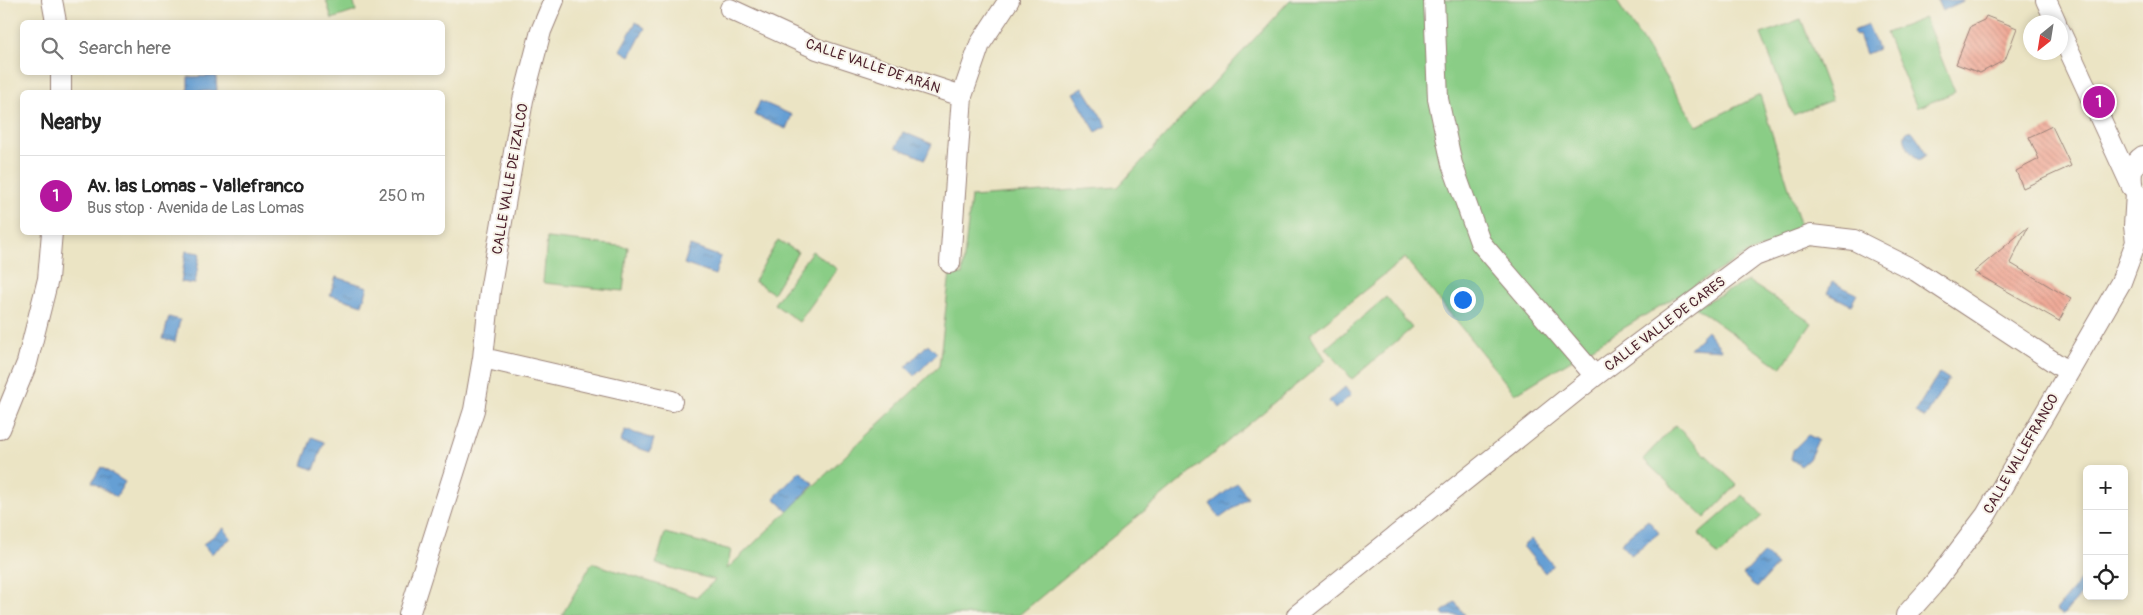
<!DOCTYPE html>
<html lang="en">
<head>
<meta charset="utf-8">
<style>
	body { margin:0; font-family:Pangolin,sans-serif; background:#f6f6f6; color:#222 }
	.controls { position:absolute; right:15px; bottom:15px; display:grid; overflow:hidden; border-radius:8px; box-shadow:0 2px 8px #0003 }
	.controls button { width:45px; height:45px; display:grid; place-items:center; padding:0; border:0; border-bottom:1px solid #e0e0e0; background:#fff; color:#222; font:25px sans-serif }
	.compass { position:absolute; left:2023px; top:15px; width:45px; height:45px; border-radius:50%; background:#fff; box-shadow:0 2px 8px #0003; rotate:210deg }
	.you { position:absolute; left:1462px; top:299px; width:18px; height:18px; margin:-12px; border:4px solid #fff; border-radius:50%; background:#1a73e8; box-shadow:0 0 0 8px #1a73e833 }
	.badge { display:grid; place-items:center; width:32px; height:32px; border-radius:50%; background:#b5179e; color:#fff; font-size:16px; font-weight:700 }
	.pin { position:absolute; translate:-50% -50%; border:2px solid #fff; box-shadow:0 1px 5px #0006 }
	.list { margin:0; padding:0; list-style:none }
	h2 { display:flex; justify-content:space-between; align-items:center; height:65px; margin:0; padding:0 20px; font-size:21px }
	h2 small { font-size:16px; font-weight:400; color:#767676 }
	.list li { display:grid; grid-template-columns:32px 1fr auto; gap:15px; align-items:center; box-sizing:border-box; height:80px; padding:0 20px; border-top:1px solid #e0e0e0 }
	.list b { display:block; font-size:19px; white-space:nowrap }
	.list p { margin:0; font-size:16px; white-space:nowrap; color:#767676 }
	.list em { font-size:16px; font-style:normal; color:#767676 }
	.icon { flex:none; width:28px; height:28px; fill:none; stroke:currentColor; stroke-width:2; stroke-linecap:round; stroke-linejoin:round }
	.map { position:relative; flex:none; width:2143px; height:615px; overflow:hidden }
	.search { position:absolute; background:#fff; box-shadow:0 2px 8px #0003; left:20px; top:20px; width:425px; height:55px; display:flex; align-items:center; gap:12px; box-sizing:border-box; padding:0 18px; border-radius:8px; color:#767676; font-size:19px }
	.panel { position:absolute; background:#fff; box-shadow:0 2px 8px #0003; left:20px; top:90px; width:425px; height:145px; border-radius:8px }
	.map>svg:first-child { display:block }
	.green { fill:#8acd86; stroke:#6a7658 }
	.water { fill:url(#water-ripples); stroke:#585f80 }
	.building { fill:url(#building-back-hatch) }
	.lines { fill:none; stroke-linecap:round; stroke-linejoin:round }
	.minor-casing { stroke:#9a8278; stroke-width:22 }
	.minor { stroke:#fff; stroke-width:20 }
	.labels { text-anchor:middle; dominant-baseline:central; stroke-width:4; stroke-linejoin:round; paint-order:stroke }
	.street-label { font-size:14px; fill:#4a1f2b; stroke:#f7f3e8 }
</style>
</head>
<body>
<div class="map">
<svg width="2143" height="615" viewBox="0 0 2143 615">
	<defs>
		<pattern id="water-ripples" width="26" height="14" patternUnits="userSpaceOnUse" patternTransform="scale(1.25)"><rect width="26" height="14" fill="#659fd4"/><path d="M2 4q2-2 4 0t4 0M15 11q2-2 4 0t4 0" fill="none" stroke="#5581ac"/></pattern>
		<pattern id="building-back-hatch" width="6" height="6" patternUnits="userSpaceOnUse" patternTransform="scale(1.25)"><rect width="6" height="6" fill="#efa18e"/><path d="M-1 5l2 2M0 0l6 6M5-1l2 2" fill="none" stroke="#c48374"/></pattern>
	</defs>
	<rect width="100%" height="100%" fill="#f7f3e8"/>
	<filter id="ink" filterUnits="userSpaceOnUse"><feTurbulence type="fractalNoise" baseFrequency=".02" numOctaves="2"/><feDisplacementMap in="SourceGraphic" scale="10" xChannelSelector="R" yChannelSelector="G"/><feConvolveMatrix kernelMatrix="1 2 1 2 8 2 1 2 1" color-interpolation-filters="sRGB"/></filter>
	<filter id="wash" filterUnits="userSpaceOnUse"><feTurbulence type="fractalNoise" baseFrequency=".0096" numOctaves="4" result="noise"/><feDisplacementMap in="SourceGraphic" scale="20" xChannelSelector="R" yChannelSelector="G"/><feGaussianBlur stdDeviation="1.12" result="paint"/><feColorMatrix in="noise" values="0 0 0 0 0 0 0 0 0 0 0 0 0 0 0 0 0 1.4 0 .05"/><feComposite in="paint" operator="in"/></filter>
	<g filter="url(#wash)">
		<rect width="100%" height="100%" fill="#ebe4c4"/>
		<path class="green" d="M326 0H353L356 11 332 19Z
			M1290 0H1616L1697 126 1760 95 1803 233 1746 254 1515 394 1405 258 1310 334 1326 360 1019 615H562L592 563 697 597 715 580 656 564 665 533 731 550 727 569 939 366 950 273 962 275 971 197 1118 187Z
			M1925 18 1955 92 1917 108 1886 33Z
			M1801 19 1832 100 1793 115 1761 34Z
			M547 238 628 247 623 291 543 283Z
			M778 240 798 252 773 293 754 281Z
			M812 251 837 269 799 322 774 304Z
			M1748 281 1812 323 1781 368 1695 307Z
			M1386 297 1412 328 1352 379 1326 348Z
			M1675 425 1737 485 1705 518 1643 459Z
			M1743 495 1762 516 1718 556 1699 534Z"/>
		<path class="water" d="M1937 0H1965L1942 11Z
			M636 22 645 28 630 56 620 50Z
			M1868 25 1878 49 1866 54 1859 35 1856 36 1853 31Z
			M216 76 217 91 188 92V77Z
			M1083 87 1107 126 1096 132 1073 93Z
			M760 101 792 115 786 129 754 115Z
			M1908 131 1913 132 1922 145 1926 155 1919 160C1911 155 1903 143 1905 134Z
			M903 132 932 144 925 159 896 147Z
			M690 246 721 257 715 275 684 264Z
			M186 251 200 253 195 284 181 282Z
			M336 277 368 287 362 305 330 295Z
			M1832 282 1857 294 1851 305 1827 293Z
			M169 317 180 320 175 342 163 339Z
			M1707 331 1722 350 1690 348Z
			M928 344 937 353 915 376 906 367Z
			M1939 373 1949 379 1925 418 1915 412Z
			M1345 387 1351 395 1335 409 1329 401Z
			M625 430 654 439 650 452 620 442Z
			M1808 435 1818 440 1809 459 1801 466 1791 459 1793 450Z
			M312 437 324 442 314 470 302 465Z
			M101 467 125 482 116 497 92 482Z
			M800 471 814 484 788 511 774 498Z
			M1237 483 1248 498 1220 518 1210 504Z
			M1648 520 1659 533 1631 555 1621 543Z
			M224 528 231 538 211 554 203 544Z
			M1531 539 1553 565 1545 573 1523 546Z
			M1764 553 1777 565 1757 588 1743 575Z
			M2082 578 2087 581V588L2063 615 2056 610Z
			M1455 602 1465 615H1444L1442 612Z"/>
		<g id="blocks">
			<path class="building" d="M1986 16 2017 28 2005 60 1980 73 1956 64 1971 26 1984 20Z
				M2052 126 2071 166 2023 188 2016 171 2039 159 2029 137Z
				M2028 227 2010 263 2071 299 2059 321 1974 272Z"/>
		</g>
	</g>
	<g filter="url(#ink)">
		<use href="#blocks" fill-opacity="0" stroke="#9a8278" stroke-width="1"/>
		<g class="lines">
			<defs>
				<path id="minor" d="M52 0 56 22
					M1434 0 1438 99 1452 164 1480 242 1595 376
					M2046 0 2056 22
					M730 9 817 49 962 96 980 44 1009 0
					M2060 31 2132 187
					M61 72V92
					M2133 188C2130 176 2132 163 2143 156
					M950 263 962 96
					M483 358 672 401
					M0 429 27 363 48 279 52 232
					M409 615 474 410 483 358 490 291 523 100 541 31 554 0
					M1297 615 1595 376 1755 256 1811 235 1854 240 1916 271 2069 372
					M1906 615 1932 586 1986 515 2121 282 2136 242 2134 226 2136 193"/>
			</defs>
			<use href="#minor" class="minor-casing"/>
			<use href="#minor" class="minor"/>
		</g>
	</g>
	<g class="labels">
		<g class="street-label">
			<text transform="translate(873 66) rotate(19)">CALLE VALLE DE ARÁN</text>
			<text transform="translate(510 179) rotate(-80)">CALLE VALLE DE IZALCO</text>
			<text transform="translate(1665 324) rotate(-37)">CALLE VALLE DE CARES</text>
			<text transform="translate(2021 454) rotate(-60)">CALLE VALLEFRANCO</text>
		</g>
	</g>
</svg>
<div class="controls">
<button>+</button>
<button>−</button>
<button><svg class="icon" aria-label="locate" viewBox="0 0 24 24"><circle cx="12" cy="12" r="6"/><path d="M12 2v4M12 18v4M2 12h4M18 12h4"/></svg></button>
</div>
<svg class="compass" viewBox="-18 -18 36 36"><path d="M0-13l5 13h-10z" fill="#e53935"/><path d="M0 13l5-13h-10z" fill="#767676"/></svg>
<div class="you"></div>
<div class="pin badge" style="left:2099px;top:102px">1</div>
<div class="search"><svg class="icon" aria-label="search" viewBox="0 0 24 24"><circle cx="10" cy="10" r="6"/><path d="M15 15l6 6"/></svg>Search here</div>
<section class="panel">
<h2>Nearby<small></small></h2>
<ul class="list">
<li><span class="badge">1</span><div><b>Av. las Lomas - Vallefranco</b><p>Bus stop · Avenida de Las Lomas</p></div><em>250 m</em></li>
</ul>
</section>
</div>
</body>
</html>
